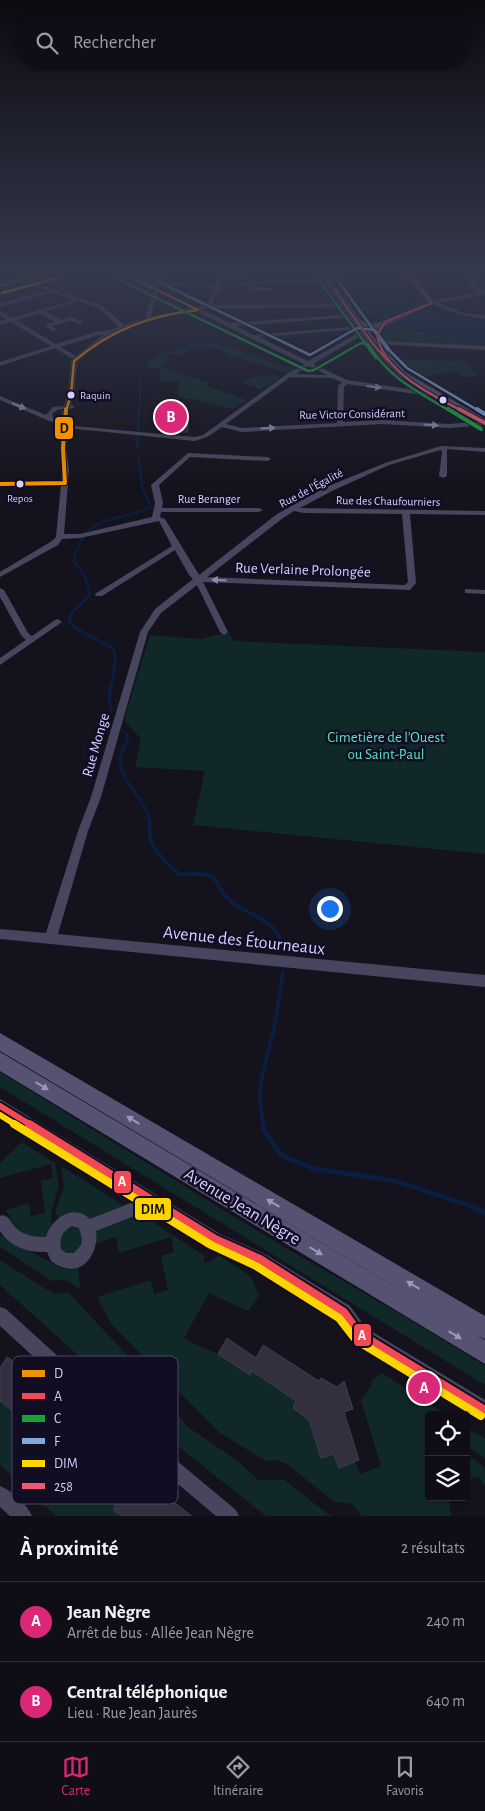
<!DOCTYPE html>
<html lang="fr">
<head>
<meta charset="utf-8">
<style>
	body { margin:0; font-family:"Alegreya Sans",sans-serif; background:#1d1c23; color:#f1f3f6 }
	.controls { position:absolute; right:15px; bottom:15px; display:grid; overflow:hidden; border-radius:5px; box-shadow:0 2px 8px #0003 }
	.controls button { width:45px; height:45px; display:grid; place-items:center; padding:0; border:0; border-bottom:1px solid #2f2e35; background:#0f0e16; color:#f1f3f6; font:25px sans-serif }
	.you { position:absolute; left:329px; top:908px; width:18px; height:18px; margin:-12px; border:4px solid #fff; border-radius:50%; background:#1a73e8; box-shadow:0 0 0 8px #1a73e833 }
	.badge { display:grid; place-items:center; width:32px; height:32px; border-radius:50%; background:#db2777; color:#fff; font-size:16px; font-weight:700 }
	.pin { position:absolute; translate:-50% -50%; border:2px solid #fff; box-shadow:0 1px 5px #0006 }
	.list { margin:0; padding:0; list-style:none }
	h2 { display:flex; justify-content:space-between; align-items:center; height:65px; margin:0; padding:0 20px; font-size:21px }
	h2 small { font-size:16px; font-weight:400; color:#9b9ca1 }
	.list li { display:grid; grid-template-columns:32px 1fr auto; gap:15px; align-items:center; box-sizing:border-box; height:80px; padding:0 20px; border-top:1px solid #2f2e35 }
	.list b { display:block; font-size:19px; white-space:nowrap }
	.list p { margin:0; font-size:16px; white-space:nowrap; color:#9b9ca1 }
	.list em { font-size:16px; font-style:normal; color:#9b9ca1 }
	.icon { flex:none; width:28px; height:28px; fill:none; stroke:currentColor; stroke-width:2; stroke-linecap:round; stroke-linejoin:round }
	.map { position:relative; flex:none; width:485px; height:1516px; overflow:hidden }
	.search { position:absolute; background:#0f0e16; box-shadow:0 2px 8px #0003; left:15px; right:15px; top:15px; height:55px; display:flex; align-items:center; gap:12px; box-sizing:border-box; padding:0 18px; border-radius:28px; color:#9b9ca1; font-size:19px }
	.sheet { height:225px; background:#0f0e16 }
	nav { display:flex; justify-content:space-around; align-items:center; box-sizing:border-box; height:70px; border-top:1px solid #2f2e35; background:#0f0e16; font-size:14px; color:#9b9ca1 }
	nav a { display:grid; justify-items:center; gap:2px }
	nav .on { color:#db2777 }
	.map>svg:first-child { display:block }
	.green { fill:#112829 }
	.water { fill:#0b1e40 }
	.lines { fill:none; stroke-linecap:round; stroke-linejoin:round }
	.stream-far4 { stroke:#0b1e40; stroke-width:2 }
	.stream-far3 { stroke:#0b1e40; stroke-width:2.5 }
	.stream-far2 { stroke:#0b1e40; stroke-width:3 }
	.stream-far1 { stroke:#0b1e40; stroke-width:4 }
	.stream { stroke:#0b1e40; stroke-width:5 }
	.building { fill:#32303f; stroke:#403c51 }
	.street { fill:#47465e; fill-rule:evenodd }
	.secondary { fill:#555371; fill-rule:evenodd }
	.primary { fill:#5b506f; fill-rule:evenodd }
	.bus-1-far1-casing { stroke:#110d22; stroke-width:4.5 }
	.bus-1-casing { stroke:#110d22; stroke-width:6 }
	.bus-2-far2-casing { stroke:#110d22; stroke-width:4.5 }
	.bus-2-far1-casing { stroke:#110d22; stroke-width:10 }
	.bus-2-casing { stroke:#110d22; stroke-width:12 }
	.bus-3-far1-casing { stroke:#110d22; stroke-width:4.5 }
	.bus-3-casing { stroke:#110d22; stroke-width:6 }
	.bus-4-far1-casing { stroke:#110d22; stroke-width:4.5 }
	.bus-4-casing { stroke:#110d22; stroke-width:6 }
	.bus-5-far2-casing { stroke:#110d22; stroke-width:4.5 }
	.bus-5-far1-casing { stroke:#110d22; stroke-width:10 }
	.bus-5-casing { stroke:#110d22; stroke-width:12 }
	.bus-6-far1-casing { stroke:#110d22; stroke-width:4.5 }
	.bus-6-casing { stroke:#110d22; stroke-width:6 }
	.bus-1-far1 { stroke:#f39200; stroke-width:2.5 }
	.bus-1 { stroke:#f39200; stroke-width:4 }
	.bus-2-far2 { stroke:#f24955; stroke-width:2.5 }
	.bus-2-far1 { stroke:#f24955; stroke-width:6 }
	.bus-2 { stroke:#f24955; stroke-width:8 }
	.bus-3-far1 { stroke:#13a538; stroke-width:2.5 }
	.bus-3 { stroke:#13a538; stroke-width:4 }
	.bus-4-far1 { stroke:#7da9db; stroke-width:2.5 }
	.bus-4 { stroke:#7da9db; stroke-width:4 }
	.bus-5-far2 { stroke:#ffd500; stroke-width:2.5 }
	.bus-5-far1 { stroke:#ffd500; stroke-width:6 }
	.bus-5 { stroke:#ffd500; stroke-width:8 }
	.bus-6-far1 { stroke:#f05972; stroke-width:2.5 }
	.bus-6 { stroke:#f05972; stroke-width:4 }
	.oneway { fill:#8e8aae }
	.oneway2 { fill:#9b97bf }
	.bus-dot { fill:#d4ceff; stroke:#110d22; stroke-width:2 }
	.labels { text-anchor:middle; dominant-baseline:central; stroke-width:5; stroke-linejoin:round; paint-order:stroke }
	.far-bus-label { font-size:11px; fill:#d4ceff; stroke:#110d22; text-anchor:start }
	.far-street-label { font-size:12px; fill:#d4ceff; stroke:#110d22 }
	.street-label { font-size:15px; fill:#d4ceff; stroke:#110d22 }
	.park-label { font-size:15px; fill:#58e1bf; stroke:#110d22 }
	.near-street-label { font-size:18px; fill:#d4ceff; stroke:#110d22 }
	.key { fill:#110d22; stroke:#4c4764; stroke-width:1 }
	.key-label { font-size:14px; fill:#d4ceff }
	.line-badge { stroke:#110d22; stroke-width:2 }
	.badge-label { font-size:14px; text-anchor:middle; font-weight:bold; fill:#fff }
	.pale-badge-label { font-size:14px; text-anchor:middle; font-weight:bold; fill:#111 }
</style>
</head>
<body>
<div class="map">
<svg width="485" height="1516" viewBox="0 0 485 1516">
	<rect width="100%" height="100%" fill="#14121d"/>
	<path class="green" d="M388 326H398L458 340 485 342V345L478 344 481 348 473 349 391 345 379 340 378 332 380 329Z
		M216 343 218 344 295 369 287 373 235 357 214 347 195 348 181 355 173 353 165 357 172 360 161 366 209 383 206 386 247 400 233 409 194 399H183V397H178L179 381H160V369L145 367C161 347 192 345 216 343Z
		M398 359 465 361 478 376 464 377 453 370 421 378Z
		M274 375 281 377 260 389 241 383 254 377Z
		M229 632 234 641 485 652V854L193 825 205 771 135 767 141 739 124 720 150 635 201 639Z
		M0 1072 267 1237 409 1319 485 1366V1385L0 1087Z
		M22 1142 54 1163 55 1162C56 1170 59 1179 58 1186 55 1204 49 1211 52 1230L45 1239C21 1236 17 1232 6 1210L29 1203 31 1216 45 1213 41 1181 53 1178 51 1164 0 1178V1163Z
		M61 1166 123 1205 90 1221 59 1220 55 1212 64 1187Z
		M140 1214 205 1256 203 1263 211 1262 219 1255 250 1276 259 1296 248 1311 209 1293 184 1338 199 1346 218 1354 249 1375 252 1371 296 1401 293 1408 309 1420 321 1458 334 1454 339 1468 355 1462 360 1474 381 1466 361 1400 372 1384 371 1381 382 1373 447 1415H429V1497H449L451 1516H362L352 1504 333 1501 287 1464 275 1460 266 1461 220 1433 111 1324 97 1297 151 1280 154 1294 168 1290 161 1256 174 1252 171 1237 119 1253 116 1237 94 1244 95 1229Z
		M68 1225H78L85 1241 72 1256 60 1252 57 1237Z
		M0 1235 63 1269 78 1265 80 1289 66 1280 52 1281 0 1247Z
		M0 1260 54 1294 68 1292 154 1384V1393L147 1399 132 1404 0 1285Z
		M163 1399 188 1427 238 1461 258 1480H284L328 1514 335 1516H266L179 1447 138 1410Z
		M0 1401 48 1438 117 1502 113 1510 121 1516H56L0 1465Z
		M466 1427 485 1439V1459L471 1449H466Z
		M473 1458 485 1468V1484L483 1485 479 1476 466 1481V1459Z"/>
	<path class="water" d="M331 271H392L420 306 446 315 485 320V342L458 340 404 327 389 325 391 324 365 312 348 283 345 279 339 278Z"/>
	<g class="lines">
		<path class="stream-far4" d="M139 411 141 376 150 361 162 354 192 345 358 331"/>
		<path class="stream-far3" d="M137 447 139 409
			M89 590 85 577 74 560C75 553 78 548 81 541 95 514 126 521 150 507V503L143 490 138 457"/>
		<path class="stream-far2" d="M89 589 90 593C84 605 71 607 69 621L75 628 113 648C120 669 105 688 111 710
			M126 733 128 738C125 745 120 753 120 760 119 781 152 807 149 823"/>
		<path class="stream-far1" d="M150 822C146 848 162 857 179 874 189 875 201 872 210 876 219 880 220 891 226 897 250 921 274 911 284 951
			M263 1125 260 1099 261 1081 275 1024 283 972"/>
		<path class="stream" d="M263 1124 264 1130 282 1156 315 1169 396 1181 474 1207 485 1213"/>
	</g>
	<path class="building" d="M172 409V413H182V422L188 423V432H177V428L160 429 161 410Z
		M227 1338 256 1358 263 1345 319 1381 321 1378 337 1387 344 1381 353 1409 344 1412 359 1460 339 1468 334 1454 321 1458 309 1420 293 1408 296 1401 252 1371 250 1375 218 1354Z
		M7 1357 69 1402 64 1409 137 1464 133 1471 192 1516H121L113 1510 117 1502 43 1446 48 1438 0 1401V1368Z"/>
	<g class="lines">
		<path class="street" d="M116 271H123L144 282H155L158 271H163L160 282 216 285 223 271H266L226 275 211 305 348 304V306L346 307 201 309 230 323 355 314 356 315 353 317 236 326 253 335 362 326 363 327 360 329 259 337 308 361 362 331H366V333L313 364 347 380 436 393 439 395 436 397 347 384 344 387 343 422 383 420 449 424 485 421V425L449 428 383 424 242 432 222 427 207 437 195 441 67 428 66 448 69 470 64 534H80L152 517 155 503 151 485 188 453 268 457 271 459 268 461 190 457 159 485 163 503 162 508H259L263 510 259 512H161L160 517 165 519 199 575 277 514 326 487 385 463 441 446 485 448V452L447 449V476L443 478 439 476 442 452 441 450 437 451 389 465 332 491 300 508 485 511V515L410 514 416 583 410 590 203 582 228 632 224 635 220 632 197 585 161 613 148 632 101 797 88 831 58 934 485 975V987L0 939V929L46 933 78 831 91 797 140 632 155 609 193 579 189 575 175 550 102 596H96L95 594 172 546 159 521 80 538 62 539 58 545 0 577V572L52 541 56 537 61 485 0 486V482L61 481 63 470 60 448 61 426 0 400V396L46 415 53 407 64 406 68 395 71 361 73 359 55 348 0 366V362L51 346 11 322 0 325V321L7 319 0 315V311L12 318 74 300 53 292 0 307V303L47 290 20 281 22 279 103 306 124 325 146 317 152 294 155 291ZM160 285 215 288 207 304 196 307 159 289ZM159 293 190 308 151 316 157 295ZM79 301 99 308 119 327 109 330 96 332 56 344 16 320 40 313 55 322 45 325 52 331H56V329L52 326 71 321 80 324 83 322 71 317 61 320 45 311ZM195 311 304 364 287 374 203 435 195 437 73 426 68 424 69 409 75 407 71 405 74 395 77 362 112 333 149 319ZM104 334 76 356 60 347 99 335ZM309 366 327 375 296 374ZM290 377 332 378 342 382 338 386 337 423 242 428 226 424ZM63 409 61 421 53 418 52 414 57 410ZM294 511 304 513 402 514 408 582 405 585 207 577 283 518Z
			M471 271H476L472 277 475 284 485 291V295L438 303 464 313 485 315V319L461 315 430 304V302L432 301 479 292C473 289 468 284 468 277Z
			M327 279 329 281 254 284 255 287 273 288 271 291H253L249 285 240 286 237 284 251 281Z
			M379 341 485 346V350L377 344V342Z
			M0 588 4 590 28 633 32 636 55 620 58 619 62 622 0 665V658L26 640 21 635 0 597Z
			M465 589 485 590V594L465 593Z
			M0 1099 220 1234 265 1254 350 1306 366 1328 485 1400V1418L354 1340 338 1318 255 1264 210 1244 152 1209 96 1231C99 1249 87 1273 65 1268 60 1267 55 1264 51 1261L47 1252C29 1253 10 1247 0 1231V1216L3 1215C8 1217 9 1218 12 1223 20 1235 32 1237 46 1237 52 1218 73 1203 90 1219L138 1200 0 1114ZM72 1226 79 1228 82 1239 81 1245 74 1253H66L61 1249C59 1238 62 1232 72 1226Z
			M0 1307 6 1309 129 1421 236 1510 239 1516H216L117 1433 0 1326Z
			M0 1486C12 1491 27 1504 32 1516H10L0 1507Z"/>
		<path class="secondary" d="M354 318C360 318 362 321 367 323 374 324 379 322 385 325 375 331 364 327 354 322Z
			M0 1033 485 1316V1339L477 1336 485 1340V1364L0 1071V1052L464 1328 0 1051Z"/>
		<path class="primary" d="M45 271H59L0 288V283Z
			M317 271H325L366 328 427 302 403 271H411L436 303 370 333 405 372 485 419V426L399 376 370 346Z"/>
		<defs>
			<path id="bus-1-far1" d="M119 271 198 310
				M66 411 71 395 74 361C111 330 150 315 198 310"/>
			<path id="bus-1" d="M65 483 63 448 66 409
				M0 484 65 483"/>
			<path id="bus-2-far2" d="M0 286 54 271"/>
			<path id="bus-2-far1" d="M0 1106 31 1125"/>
			<path id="bus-2" d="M29 1124 215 1239 260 1259 344 1312 360 1334 485 1410"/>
			<path id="bus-3-far1" d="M315 275 376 358
				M115 278 308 371 314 370 361 343 368 344C390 379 415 390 450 411"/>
			<path id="bus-3" d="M448 409 481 429"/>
			<path id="bus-4-far1" d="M136 271 310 355 357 328 375 330 391 352 407 368 479 411
				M331 271 388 350"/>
			<path id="bus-4" d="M477 409 485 414"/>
			<path id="bus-5-far2" d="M2 293 57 278"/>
			<path id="bus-5-far1" d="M0 1115 16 1125"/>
			<path id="bus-5" d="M14 1124 211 1245 256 1266 339 1318 356 1340 481 1416"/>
			<path id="bus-6-far1" d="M321 271 373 344 387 360
				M407 271 432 303 385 322 377 335C384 373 431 394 462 411"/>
			<path id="bus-6" d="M459 409 485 423"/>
		</defs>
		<use href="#bus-1-far1" class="bus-1-far1-casing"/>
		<use href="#bus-1" class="bus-1-casing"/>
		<use href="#bus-2-far2" class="bus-2-far2-casing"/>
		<use href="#bus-2-far1" class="bus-2-far1-casing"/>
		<use href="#bus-2" class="bus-2-casing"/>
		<use href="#bus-3-far1" class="bus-3-far1-casing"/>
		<use href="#bus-3" class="bus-3-casing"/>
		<use href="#bus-4-far1" class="bus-4-far1-casing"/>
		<use href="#bus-4" class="bus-4-casing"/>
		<use href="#bus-5-far2" class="bus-5-far2-casing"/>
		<use href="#bus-5-far1" class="bus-5-far1-casing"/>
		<use href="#bus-5" class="bus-5-casing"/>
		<use href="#bus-6-far1" class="bus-6-far1-casing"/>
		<use href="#bus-6" class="bus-6-casing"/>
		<use href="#bus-1-far1" class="bus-1-far1"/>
		<use href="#bus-1" class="bus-1"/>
		<use href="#bus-2-far2" class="bus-2-far2"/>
		<use href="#bus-2-far1" class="bus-2-far1"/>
		<use href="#bus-2" class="bus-2"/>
		<use href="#bus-3-far1" class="bus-3-far1"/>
		<use href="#bus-3" class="bus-3"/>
		<use href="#bus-4-far1" class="bus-4-far1"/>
		<use href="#bus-4" class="bus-4"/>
		<use href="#bus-5-far2" class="bus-5-far2"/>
		<use href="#bus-5-far1" class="bus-5-far1"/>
		<use href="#bus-5" class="bus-5"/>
		<use href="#bus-6-far1" class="bus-6-far1"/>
		<use href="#bus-6" class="bus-6"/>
	</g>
	<defs><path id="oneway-solid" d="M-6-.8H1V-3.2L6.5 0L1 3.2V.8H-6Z" transform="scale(1.25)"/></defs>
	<g class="oneway">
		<use href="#oneway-solid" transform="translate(374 387) rotate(7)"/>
		<use href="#oneway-solid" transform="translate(19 406) rotate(22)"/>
		<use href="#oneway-solid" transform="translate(431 425) rotate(4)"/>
		<use href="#oneway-solid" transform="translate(268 428) rotate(-4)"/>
		<use href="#oneway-solid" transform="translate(219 580) rotate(-177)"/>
	</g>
	<g class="oneway2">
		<use href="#oneway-solid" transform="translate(42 1086) rotate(31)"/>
		<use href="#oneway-solid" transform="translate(133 1120) rotate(-149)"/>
		<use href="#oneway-solid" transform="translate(273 1203) rotate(-149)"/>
		<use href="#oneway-solid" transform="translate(316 1251) rotate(31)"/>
		<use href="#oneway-solid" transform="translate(413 1285) rotate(-149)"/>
		<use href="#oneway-solid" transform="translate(455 1335) rotate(31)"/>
	</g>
	<linearGradient id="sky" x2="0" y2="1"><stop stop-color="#0b0a10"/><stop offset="0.56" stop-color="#34394c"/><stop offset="1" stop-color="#34394c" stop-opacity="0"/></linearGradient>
	<rect width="485" height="484" fill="url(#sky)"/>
	<g class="bus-dot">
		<circle cx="71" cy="395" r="4.5"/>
		<circle cx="443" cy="400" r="4.5"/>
		<circle cx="20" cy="484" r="4.5"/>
	</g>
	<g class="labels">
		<g class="far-bus-label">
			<text x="80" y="395">Raquin</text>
			<text x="20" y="498" text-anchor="middle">Repos</text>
		</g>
		<g class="far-street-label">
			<text transform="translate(352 414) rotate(-1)">Rue Victor Considérant</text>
			<text transform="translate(311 488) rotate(-28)">Rue de l'Égalité</text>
			<text x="209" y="499">Rue Beranger</text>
			<text transform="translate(388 501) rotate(1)">Rue des Chaufourniers</text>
		</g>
		<g class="street-label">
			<text transform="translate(303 570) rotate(2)">Rue Verlaine Prolongée</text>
			<text transform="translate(96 745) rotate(-74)">Rue Monge</text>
		</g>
		<g class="park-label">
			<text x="386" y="737">Cimetière de l’Ouest<tspan x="386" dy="17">ou Saint-Paul</tspan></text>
		</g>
		<g class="near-street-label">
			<text transform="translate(244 941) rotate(6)">Avenue des Étourneaux</text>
			<text transform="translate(242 1207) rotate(31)">Avenue Jean Nègre</text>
		</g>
	</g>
	<rect x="12" y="1356" width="166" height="148" rx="8" class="key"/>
	<rect x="22" y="1370" width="23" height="7" fill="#f39200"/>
	<rect x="22" y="1393" width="23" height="6" fill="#f24955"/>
	<rect x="22" y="1415" width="23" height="7" fill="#13a538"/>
	<rect x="22" y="1438" width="23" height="6" fill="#7da9db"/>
	<rect x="22" y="1460" width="23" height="7" fill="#ffd500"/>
	<rect x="22" y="1483" width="23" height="6" fill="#f05972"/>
	<g class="key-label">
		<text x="54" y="1378">D</text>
		<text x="54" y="1401">A</text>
		<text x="54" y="1423">C</text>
		<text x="54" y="1446">F</text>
		<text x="54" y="1468">DIM</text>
		<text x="54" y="1491">258</text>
	</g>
	<g class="line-badge">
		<rect x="54" y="416" width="20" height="24" rx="5" fill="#f39200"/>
		<rect x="113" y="1170" width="19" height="24" rx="5" fill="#f24955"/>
		<rect x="134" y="1197" width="38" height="24" rx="5" fill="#ffd500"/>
		<rect x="353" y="1323" width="19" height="24" rx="5" fill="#f24955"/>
	</g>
	<g class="badge-label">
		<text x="122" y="1186">A</text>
		<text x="362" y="1340">A</text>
	</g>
	<g class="pale-badge-label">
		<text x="64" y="433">D</text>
		<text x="153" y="1214">DIM</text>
	</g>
</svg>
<div class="controls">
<button><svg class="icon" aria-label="locate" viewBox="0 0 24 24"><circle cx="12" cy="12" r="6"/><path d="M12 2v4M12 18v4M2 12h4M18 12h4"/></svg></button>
<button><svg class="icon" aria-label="layers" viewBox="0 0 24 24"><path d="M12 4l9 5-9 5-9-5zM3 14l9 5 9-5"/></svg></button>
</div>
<div class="you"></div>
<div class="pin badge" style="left:424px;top:1388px">A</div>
<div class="pin badge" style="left:171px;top:417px">B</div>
<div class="search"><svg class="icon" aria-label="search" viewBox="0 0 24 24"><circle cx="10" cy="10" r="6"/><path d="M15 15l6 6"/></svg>Rechercher</div>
</div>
<section class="sheet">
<h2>À proximité<small>2 résultats</small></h2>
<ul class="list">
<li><span class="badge">A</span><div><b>Jean Nègre</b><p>Arrêt de bus · Allée Jean Nègre</p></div><em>240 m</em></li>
<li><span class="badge">B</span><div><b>Central téléphonique</b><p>Lieu · Rue Jean Jaurès</p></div><em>640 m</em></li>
</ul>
</section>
<nav>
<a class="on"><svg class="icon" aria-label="map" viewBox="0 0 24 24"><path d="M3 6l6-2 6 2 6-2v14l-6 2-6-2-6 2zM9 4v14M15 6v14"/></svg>Carte</a>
<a><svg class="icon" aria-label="directions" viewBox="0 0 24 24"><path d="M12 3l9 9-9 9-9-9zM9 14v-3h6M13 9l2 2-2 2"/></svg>Itinéraire</a>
<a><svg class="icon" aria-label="saved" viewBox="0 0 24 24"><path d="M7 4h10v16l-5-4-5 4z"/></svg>Favoris</a>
</nav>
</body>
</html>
